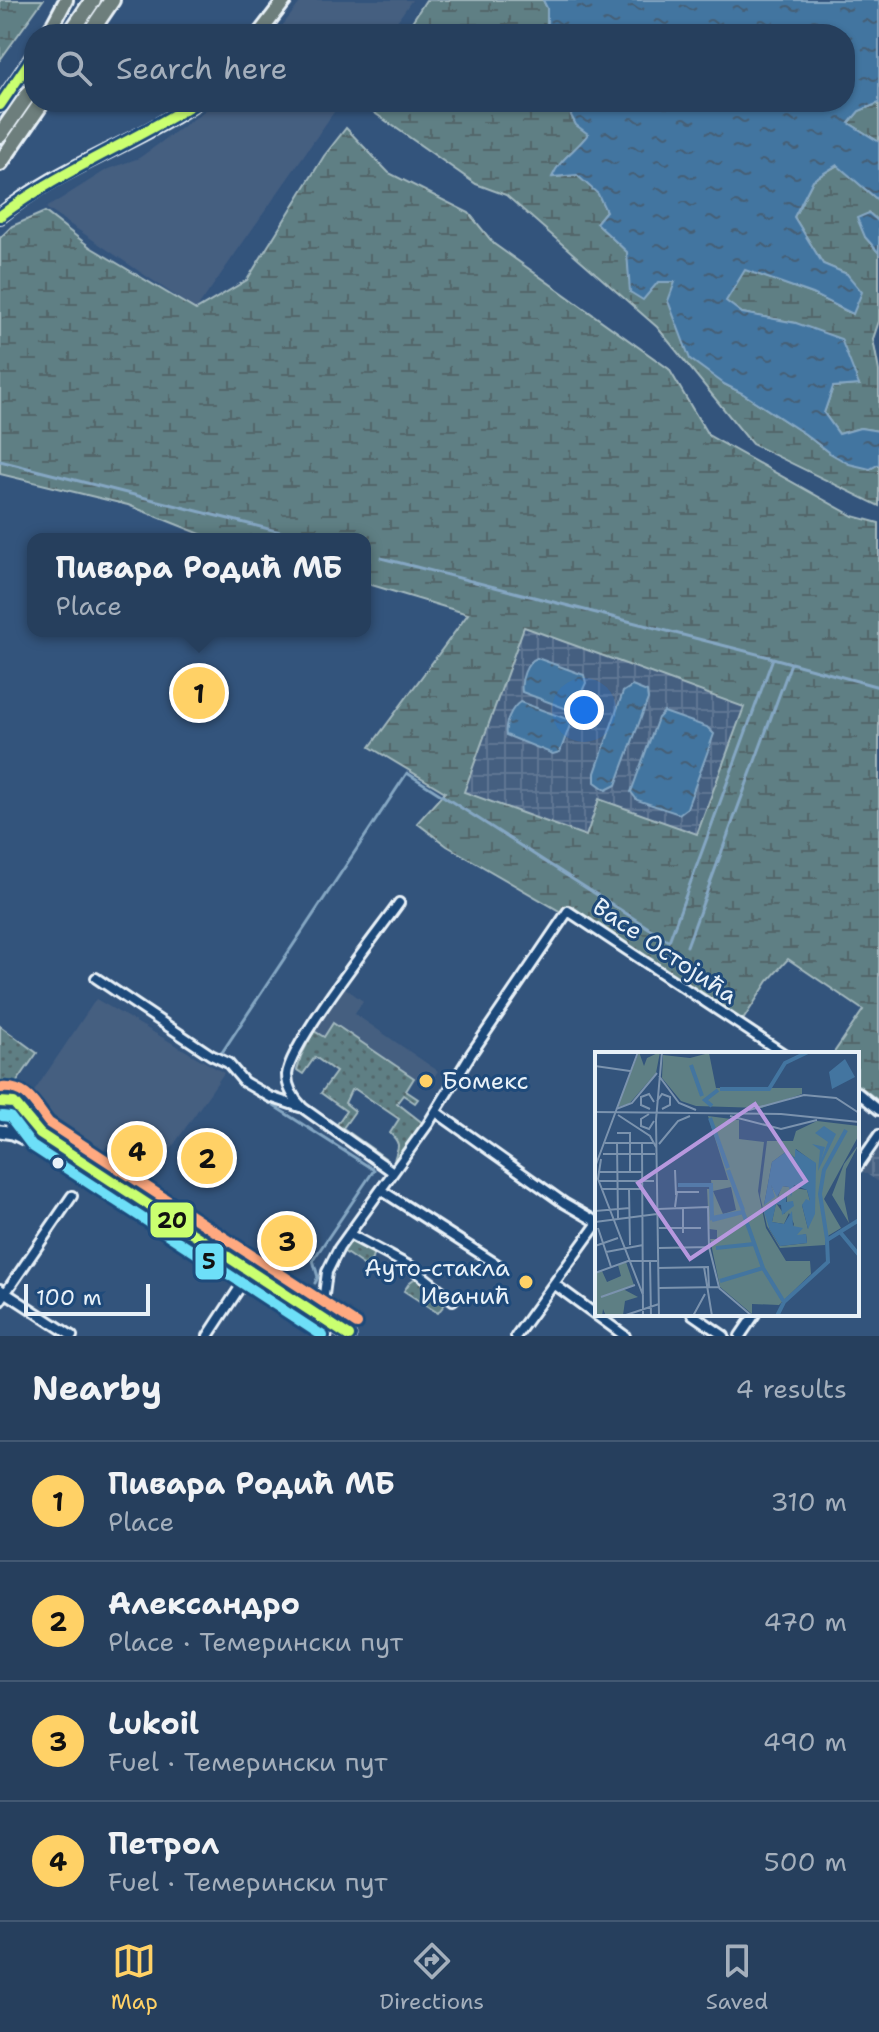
<!DOCTYPE html>
<html lang="en">
<head>
<meta charset="utf-8">
<style>
	body { margin:0; font-family:"Shantell Sans",sans-serif; background:#2e4663; color:#f1f3f6 }
	.scale { position:absolute; left:24px; bottom:20px; width:126px; box-sizing:border-box; padding-left:8px; border:4px solid #e8f1f8; border-top:0; font-size:22px; line-height:28px; white-space:nowrap; color:#e8f1f8; -webkit-text-stroke:6px #1f4a7a; paint-order:stroke }
	.you { position:absolute; left:584px; top:710px; width:28px; height:28px; margin:-20px; border:6px solid #fff; border-radius:50%; background:#1a73e8; box-shadow:0 0 0 12px #1a73e833 }
	.badge { display:grid; place-items:center; width:52px; height:52px; border-radius:50%; background:#ffd166; color:#111; font-size:26px; font-weight:700 }
	.pin { position:absolute; translate:-50% -50%; border:4px solid #fff; box-shadow:0 2px 8px #0006 }
	.popup { position:absolute; left:27px; top:533px; width:344px; height:104px; box-sizing:border-box; display:grid; place-content:center; border-radius:16px; background:#263f5d; filter:drop-shadow(0 2px 6px #0005); font-size:26px; white-space:nowrap; color:#a4afbc }
	.popup b { font-size:30px; color:#f1f3f6 }
	.popup::after { content:''; position:absolute; left:50%; top:100%; margin-left:-16px; border:16px solid transparent; border-top-color:#263f5d }
	.list { margin:0; padding:0; list-style:none }
	h2 { display:flex; justify-content:space-between; align-items:center; height:104px; margin:0; padding:0 32px; font-size:34px }
	h2 small { font-size:26px; font-weight:400; color:#a4afbc }
	.list li { display:grid; grid-template-columns:52px 1fr auto; gap:24px; align-items:center; box-sizing:border-box; height:120px; padding:0 32px; border-top:2px solid #425872 }
	.list b { display:block; font-size:30px; white-space:nowrap }
	.list p { margin:0; font-size:26px; white-space:nowrap; color:#a4afbc }
	.list em { font-size:26px; font-style:normal; color:#a4afbc }
	.icon { flex:none; width:44px; height:44px; fill:none; stroke:currentColor; stroke-width:2; stroke-linecap:round; stroke-linejoin:round }
	.map { position:relative; flex:none; width:879px; height:1336px; overflow:hidden }
	.search { position:absolute; background:#263f5d; box-shadow:0 2px 6px #0004; left:24px; right:24px; top:24px; height:88px; display:flex; align-items:center; gap:20px; box-sizing:border-box; padding:0 28px; border-radius:32px; color:#a4afbc; font-size:30px }
	.sheet { height:584px; background:#263f5d }
	nav { display:flex; justify-content:space-around; align-items:center; box-sizing:border-box; height:112px; border-top:2px solid #425872; background:#263f5d; font-size:22px; color:#a4afbc }
	nav a { display:grid; justify-items:center; gap:4px }
	nav .on { color:#ffd166 }
	.map>svg:first-child { display:block }
	.built { fill:#445e80 }
	.industrial { fill:url(#industrial-grid) }
	.grass { fill:url(#grass-dots); stroke:#a3b8be; stroke-width:2 }
	.wetland { fill:url(#wetland-marsh); stroke:#a3b8be; stroke-width:2; fill-rule:evenodd }
	.water { fill:url(#water-ripples); stroke:#85a7c3; stroke-width:2 }
	.lines { fill:none; stroke-linecap:round; stroke-linejoin:round }
	.stream { stroke:#85a7c3; stroke-width:3 }
	.minor-casing { stroke:#e8f1f8; stroke-width:14 }
	.secondary-casing { stroke:#e8f1f8; stroke-width:17 }
	.primary-casing { stroke:#e8f1f8; stroke-width:18 }
	.motorway-casing { stroke:#e8f1f8; stroke-width:20 }
	.minor { stroke:#1f4a7a; stroke-width:8 }
	.secondary { stroke:#1f4a7a; stroke-width:11 }
	.primary { stroke:#6d7e7c; stroke-width:12 }
	.motorway { stroke:#6d7e7c; stroke-width:14 }
	.bus-1-casing { stroke:#1f4a7a; stroke-width:16 }
	.bus-2-casing { stroke:#1f4a7a; stroke-width:16 }
	.bus-3-casing { stroke:#1f4a7a; stroke-width:16 }
	.bus-1 { stroke:#caff70; stroke-width:10 }
	.bus-2 { stroke:#6ddff8; stroke-width:10 }
	.bus-3 { stroke:#ffa980; stroke-width:10 }
	.poi-dot { fill:#ffd166; stroke:#1f4a7a; stroke-width:3 }
	.bus-dot { fill:#e8f1f8; stroke:#1f4a7a; stroke-width:3 }
	.labels { text-anchor:middle; dominant-baseline:central; stroke-width:6; stroke-linejoin:round; paint-order:stroke }
	.street-label { font-size:24px; fill:#e8f1f8; stroke:#1f4a7a }
	.poi-label { font-size:24px; fill:#e8f1f8; stroke:#1f4a7a; text-anchor:start }
	.inset-river { fill:none; stroke:#4375a0; stroke-width:4 }
	.inset-road { fill:none; stroke:#7b93ae; stroke-width:2 }
	.view { fill:#b798de; fill-opacity:0.15; stroke:#b798de; stroke-width:4 }
	.inset-edge { fill:none; stroke:#e8f1f8; stroke-width:4 }
	.line-badge { stroke:#1f4a7a; stroke-width:3 }
	.pale-badge-label { font-size:22px; text-anchor:middle; font-weight:bold; fill:#111 }
</style>
</head>
<body>
<div class="map">
<svg width="879" height="1336" viewBox="0 0 879 1336">
	<defs>
		<pattern id="industrial-grid" width="8" height="8" patternUnits="userSpaceOnUse" patternTransform="scale(2)"><rect width="8" height="8" fill="#445e80"/><path d="M0 4h8M4 0v8" fill="none" stroke="#5f7693"/></pattern>
		<pattern id="grass-dots" width="8" height="8" patternUnits="userSpaceOnUse" patternTransform="scale(2)"><rect width="8" height="8" fill="#5e7f84"/><path d="M2 2h.1M6 6h.1" fill="none" stroke="#53666a" stroke-width="1.8" stroke-linecap="round"/></pattern>
		<pattern id="wetland-marsh" width="20" height="14" patternUnits="userSpaceOnUse" patternTransform="scale(2)"><rect width="20" height="14" fill="#5e7f84"/><path d="M1 5h8M5 5V1M11 12h8M15 12V8" fill="none" stroke="#53666a"/></pattern>
		<pattern id="water-ripples" width="26" height="14" patternUnits="userSpaceOnUse" patternTransform="scale(2)"><rect width="26" height="14" fill="#4375a0"/><path d="M2 4q2-2 4 0t4 0M15 11q2-2 4 0t4 0" fill="none" stroke="#445e75"/></pattern>
	</defs>
	<rect width="100%" height="100%" fill="#33547c"/>
	<filter id="ink" filterUnits="userSpaceOnUse"><feTurbulence type="fractalNoise" baseFrequency=".0125" numOctaves="2"/><feDisplacementMap in="SourceGraphic" scale="16" xChannelSelector="R" yChannelSelector="G"/><feConvolveMatrix kernelMatrix="1 2 1 2 8 2 1 2 1" color-interpolation-filters="sRGB"/></filter>
	<g filter="url(#ink)">
		<path class="built" d="M302 0H412L388 34H276Z
			M217 102H341L196 310 46 208 108 169 139 158Z
			M344 987 363 1001 355 1014 438 1071 427 1087 334 1024 324 1037 314 1031Z
			M96 999 224 1073 168 1153 123 1122 104 1150 29 1099Z"/>
		<path class="industrial" d="M524 627 744 706 697 835 600 799 586 836 464 792Z
			M879 1146V1182L862 1171Z"/>
		<path class="grass" d="M333 1023 414 1078 406 1091 418 1099 415 1103 403 1095 397 1103 424 1124 394 1165C393 1149 406 1149 390 1133L399 1119 355 1089 351 1090 345 1103 355 1111 343 1128 385 1158 383 1160 336 1126 346 1111 321 1093 336 1072 315 1057 303 1074 297 1070 301 1056 314 1031 324 1037Z
			M0 1026 37 1053 14 1086 0 1084Z
			M354 1239 374 1249 372 1259 366 1267 343 1251 350 1240Z
			M418 1276 448 1300 438 1313 404 1291 410 1282Z"/>
		<path class="wetland" d="M0 0H43L0 60Z
			M426 0H543L547 8 548 31 547 34H404Z
			M359 102H564L589 133C577 150 560 158 553 177L577 175 598 193 606 211 596 223 627 252 631 292 658 282H675L724 384 742 393 805 434 828 452 870 469 879 464V506L752 444 657 327 506 195 476 184Z
			M879 103V142L849 123 859 111Z
			M346 128 389 173 469 213 494 244 669 369 708 435 853 516 879 523V1101L857 1084V1054H833L863 1010 788 959 768 981 743 1020 668 975 587 920 563 913 447 846 417 823 445 792 370 747 468 614 365 583V539H213L128 505 0 474V238L12 226 45 212 90 247 196 310 247 280 324 156ZM524 627 744 707 697 834 599 799 586 836 464 792Z
			M838 165 879 201V222L869 213 865 237 879 253V321L873 339 879 371V431L860 428 839 434 824 413 833 387 859 385 796 323 742 313 725 301 744 269 813 294 852 314 847 274 823 264 794 217 813 180Z"/>
		<path class="water" d="M543 0H879V103L859 111 849 123 879 142V201L837 165 813 180 794 217 823 264 847 274 862 292 853 314 813 294 745 270 726 301 742 313 796 323 841 339 859 385 833 387 824 413 839 434 860 428 879 431V464L870 469 849 464 828 452 805 434 742 393 724 384 690 359 668 301 675 282H658L643 300 630 292 627 252 596 223 606 211 598 194 577 175 552 177C560 158 577 150 588 134L576 125 564 102H845V34H547V8Z
			M869 213 879 222V253L865 237 857 218Z
			M537 658 584 675 586 683 574 708 567 709 522 692C520 680 526 662 537 658Z
			M632 686 647 692 648 699 616 785 606 790 595 782V773L623 692Z
			M520 702 567 719 570 725 560 752 553 754 506 735C504 724 511 708 520 702Z
			M664 712 707 727 714 734 687 808 679 814 637 800 631 792 658 718Z"/>
		<g class="lines">
			<path class="stream" d="M0 461 308 539
				M381 558 773 658
				M687 946 791 663 879 687
				M222 1058 221 1054 407 773 669 941 773 658 791 663
				M225 1065 238 1083 374 1170 313 1260 318 1277 315 1283"/>
			<defs>
				<path id="minor" d="M96 978 211 1055 228 1063 244 1082 270 1097 300 1107
					M857 1092 879 1110
					M436 1112 564 1203 597 1222
					M857 1167 879 1135
					M393 1172 303 1108C294 1099 287 1089 287 1075 289 1045 377 934 399 903
					M381 1190 501 1267
					M349 1234 411 1267 453 1300
					M554 1284 625 1336
					M0 1289 72 1336
					M0 1301 72 1196
					M692 1314 724 1336
					M319 1316 322 1310 327 1272 339 1248 428 1124 471 1054 568 911 784 1054
					M208 1336 244 1281
					M516 1336 597 1224
					M740 1336 755 1314"/>
				<path id="secondary" d="M0 1102C23 1096 26 1121 40 1134L349 1336
					M0 1131 13 1133 34 1143 325 1336"/>
				<path id="primary" d="M48 34 66 0
					M259 34 285 0
					M0 105 34 55
					M0 216C59 167 134 145 196 102"/>
				<path id="motorway" d="M70 34 93 0
					M89 34 112 0
					M0 135 34 86
					M0 163 42 102"/>
			</defs>
			<use href="#minor" class="minor-casing"/>
			<use href="#secondary" class="secondary-casing"/>
			<use href="#primary" class="primary-casing"/>
			<use href="#motorway" class="motorway-casing"/>
			<use href="#minor" class="minor"/>
			<use href="#secondary" class="secondary"/>
			<use href="#primary" class="primary"/>
			<use href="#motorway" class="motorway"/>
			<defs>
				<path id="bus-1" d="M0 105 34 55
					M0 216C61 170 132 143 196 102
					M0 1102 14 1103 40 1134 349 1336"/>
				<path id="bus-2" d="M2 1116 10 1117 32 1146 323 1336"/>
				<path id="bus-3" d="M0 1088C27 1085 35 1105 49 1123L357 1324"/>
			</defs>
			<use href="#bus-1" class="bus-1-casing"/>
			<use href="#bus-2" class="bus-2-casing"/>
			<use href="#bus-3" class="bus-3-casing"/>
			<use href="#bus-1" class="bus-1"/>
			<use href="#bus-2" class="bus-2"/>
			<use href="#bus-3" class="bus-3"/>
		</g>
	</g>
	<g class="poi-dot">
		<circle cx="426" cy="1081" r="8"/>
		<circle cx="526" cy="1282" r="8"/>
	</g>
	<circle class="bus-dot" cx="58" cy="1163" r="7"/>
	<g class="labels">
		<g class="street-label">
			<text transform="translate(665 951) rotate(34)">Васе Остојића</text>
		</g>
		<g class="poi-label">
			<text x="442" y="1081">Бомекс</text>
			<text x="510" y="1268" text-anchor="end">Ауто-стакла<tspan x="510" dy="28">Иванић</tspan></text>
		</g>
	</g>
	<g transform="translate(595 1052)">
		<rect width="264" height="264" fill="#33547c"/>
		<path d="M44 0 49 14 52 6 65 0 61 21 34 52 22 55ZM31 210 39 233 28 237 43 245 30 249 28 263 11 264 8 257 7 264H0V221L7 219 12 230 26 224 23 213Z" fill="#5e7f84"/>
		<path d="M114 1 121 36H207V42L166 56 101 54 86 49 67 26 68 3 95 6ZM113 64 144 68V87L169 90 163 139 171 176 191 209H215L216 222 184 253 157 252V262L125 235 115 187H122V178L114 177 112 137H117L116 128H133ZM136 135 141 158 128 162 118 139ZM222 69 264 74V83L229 147 246 176 231 185 230 193 185 196 172 174 165 144 172 89H198L201 79ZM201 97 221 112 213 177 207 153 215 149 212 138 187 134 183 145 176 133 178 140 169 153 177 110 192 99 200 106ZM192 141V158L189 162 181 151 177 170 189 172 194 161 199 172 194 187 211 182 212 191 185 194 175 178 170 159ZM264 92 251 117 249 147 254 171 237 143 249 112Z" fill="#5e7f84" fill-rule="evenodd"/>
		<path d="M250 7 260 25 237 37 234 20ZM229 74 241 82 223 119 225 98 217 92 230 95 226 108 233 90 220 81ZM200 97 221 111 220 162 213 177 207 153 211 147 215 149 212 138 199 133 196 145 194 135 188 134 182 145 176 133 180 145 169 153 177 110 192 99 200 106ZM192 140 191 150 198 149 199 154 187 163 186 153 181 152 177 170 189 172 197 159 198 174 208 176 202 183 211 182 212 191 185 194 175 178 169 160Z" fill="#4375a0"/>
		<path class="inset-river" d="M96 13 107 44M125 37H174L190 11 213 0M117 54 110 48 123 38M115 66 133 116M133 118 148 158M83 133H116L117 166 148 160M117 168 148 160 168 216 189 250M245 180 264 203M232 187 225 142 229 118 251 78M121 196 159 192M125 229 168 216M182 264 189 250 233 210 232 188 264 168"/>
		<path class="inset-road" d="M0 14 35 19M64 24 84 51 101 58M62 49 67 42 75 45V53L67 57M21 57 37 51 62 21M55 57 46 53V45L54 42 59 50M154 58 209 43 241 46 264 61M0 60 186 62 264 70M54 62 46 67V74L54 77 59 69M23 63 55 84 61 95M135 64 186 77 222 68M22 81H35V120M10 91H58M22 91 23 167M47 91 48 264M64 92 83 69 95 64M8 102H60M6 107 3 127 48 243M0 115 43 0M80 118 81 143M3 120H47M3 129H59M6 137H47M34 137 35 193M80 155 82 140H104M63 157 113 155 114 195 124 235 64 236M0 159 35 156M0 170 62 162M3 176 16 215M64 176H106M88 181V156M0 194 23 186M64 196 114 195M11 200 48 193M55 209 56 264M109 215 117 264M63 216 113 215 114 235M0 221 33 209H62M124 236 157 264M6 245 40 233M28 264 64 252M64 264 61 68 67 0M98 264 110 242"/>
		<path class="view" d="M160 52 211 129 95 207 43 131Z"/>
		<rect width="264" height="264" class="inset-edge"/>
	</g>
	<g class="line-badge">
		<rect x="149" y="1201" width="46" height="38" rx="8" fill="#caff70"/>
		<rect x="194" y="1242" width="31" height="39" rx="8" fill="#6ddff8"/>
	</g>
	<g class="pale-badge-label">
		<text x="172" y="1228">20</text>
		<text x="209" y="1269">5</text>
	</g>
</svg>
<div class="scale">100 m</div>
<div class="you"></div>
<div class="pin badge" style="left:199px;top:693px">1</div>
<div class="popup"><b>Пивара Родић МБ</b>Place</div>
<div class="pin badge" style="left:207px;top:1158px">2</div>
<div class="pin badge" style="left:287px;top:1241px">3</div>
<div class="pin badge" style="left:137px;top:1151px">4</div>
<div class="search"><svg class="icon" aria-label="search" viewBox="0 0 24 24"><circle cx="10" cy="10" r="6"/><path d="M15 15l6 6"/></svg>Search here</div>
</div>
<section class="sheet">
<h2>Nearby<small>4 results</small></h2>
<ul class="list">
<li><span class="badge">1</span><div><b>Пивара Родић МБ</b><p>Place</p></div><em>310 m</em></li>
<li><span class="badge">2</span><div><b>Александро</b><p>Place · Темерински пут</p></div><em>470 m</em></li>
<li><span class="badge">3</span><div><b>Lukoil</b><p>Fuel · Темерински пут</p></div><em>490 m</em></li>
<li><span class="badge">4</span><div><b>Петрол</b><p>Fuel · Темерински пут</p></div><em>500 m</em></li>
</ul>
</section>
<nav>
<a class="on"><svg class="icon" aria-label="map" viewBox="0 0 24 24"><path d="M3 6l6-2 6 2 6-2v14l-6 2-6-2-6 2zM9 4v14M15 6v14"/></svg>Map</a>
<a><svg class="icon" aria-label="directions" viewBox="0 0 24 24"><path d="M12 3l9 9-9 9-9-9zM9 14v-3h6M13 9l2 2-2 2"/></svg>Directions</a>
<a><svg class="icon" aria-label="saved" viewBox="0 0 24 24"><path d="M7 4h10v16l-5-4-5 4z"/></svg>Saved</a>
</nav>
</body>
</html>
